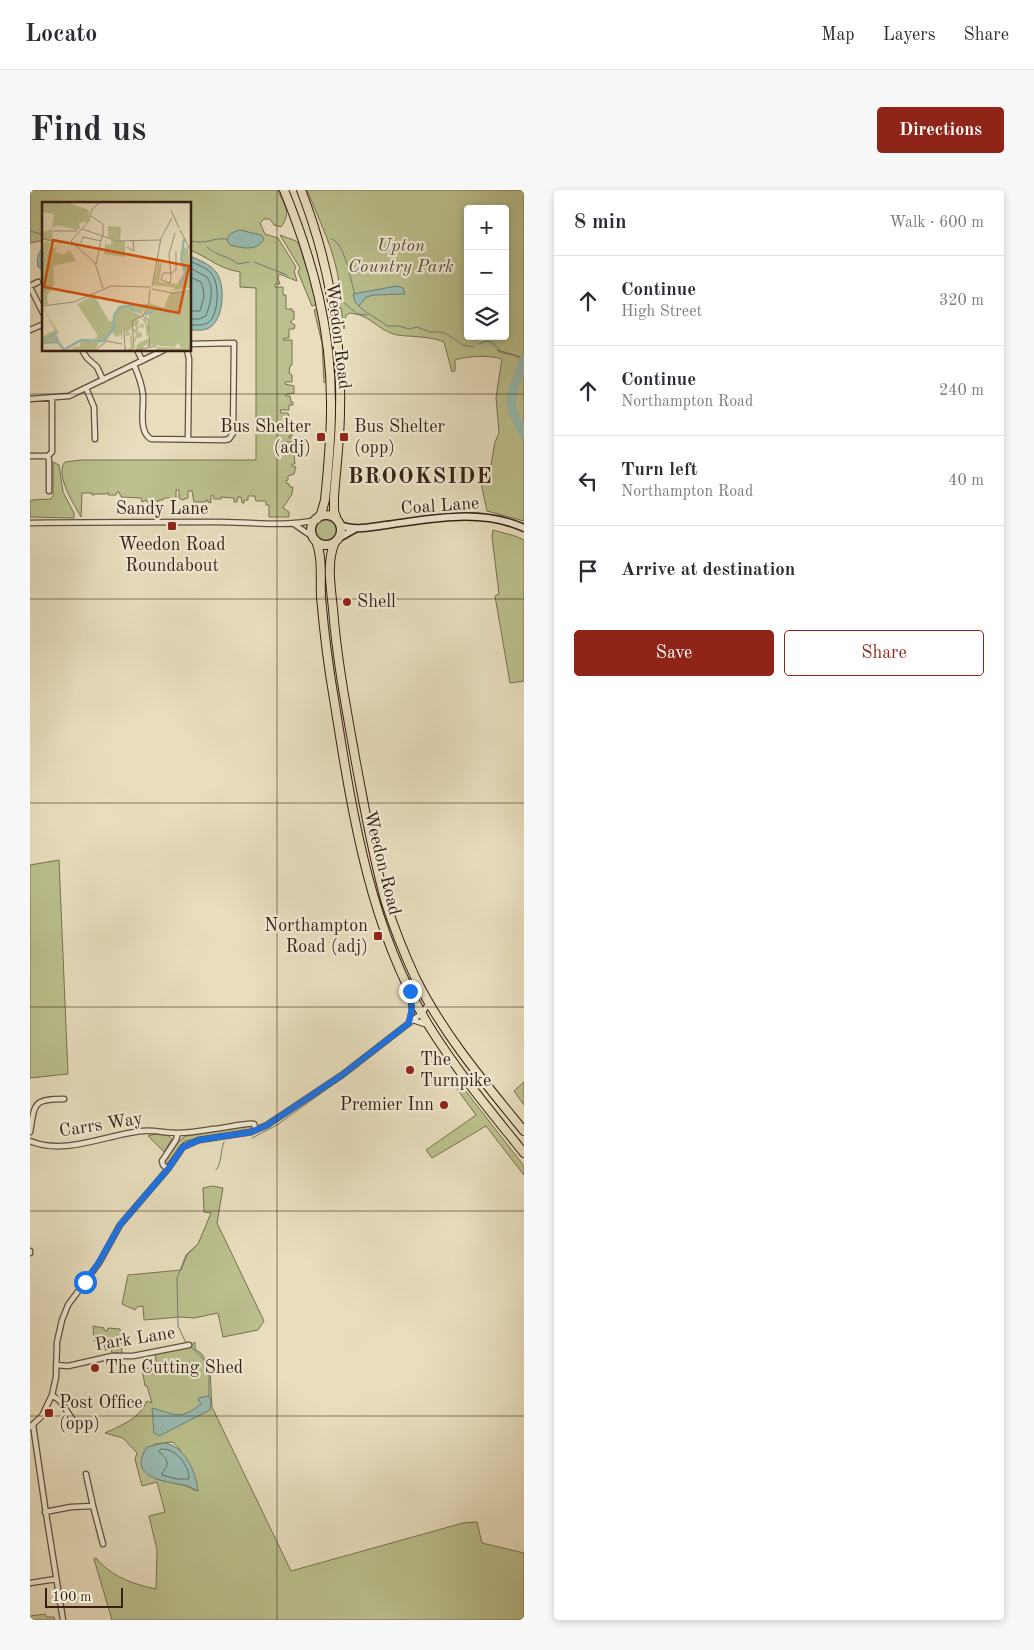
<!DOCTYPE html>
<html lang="en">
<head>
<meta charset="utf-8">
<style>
	body { margin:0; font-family:"Old Standard TT",serif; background:#f7f7f7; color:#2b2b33 }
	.controls { position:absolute; right:15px; top:15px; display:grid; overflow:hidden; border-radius:5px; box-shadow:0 2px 8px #0003 }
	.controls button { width:45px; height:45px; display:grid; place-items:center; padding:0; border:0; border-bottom:1px solid #e1e1e2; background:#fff; color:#2b2b33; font:25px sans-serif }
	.scale { position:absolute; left:15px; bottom:12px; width:78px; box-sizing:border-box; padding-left:5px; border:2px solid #361f13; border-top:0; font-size:14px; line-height:18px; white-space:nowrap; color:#361f13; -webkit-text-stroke:4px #f0ead5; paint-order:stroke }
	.stop { position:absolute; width:15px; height:15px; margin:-11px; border:4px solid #1a73e8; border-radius:50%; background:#fff }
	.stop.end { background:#1a73e8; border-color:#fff; box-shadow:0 1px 5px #0008 }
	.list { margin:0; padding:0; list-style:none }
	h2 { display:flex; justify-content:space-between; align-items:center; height:65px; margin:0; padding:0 20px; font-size:21px }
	h2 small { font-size:16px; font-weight:400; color:#7c7c81 }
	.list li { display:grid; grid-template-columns:32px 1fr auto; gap:15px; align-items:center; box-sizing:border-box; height:90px; padding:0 20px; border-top:1px solid #e1e1e2 }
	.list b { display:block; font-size:19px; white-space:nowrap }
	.list p { margin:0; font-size:16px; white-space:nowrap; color:#7c7c81 }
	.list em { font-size:16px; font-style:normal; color:#7c7c81 }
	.actions { display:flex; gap:10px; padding:15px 20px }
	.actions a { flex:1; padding:11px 0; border:1px solid #8f2418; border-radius:5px; text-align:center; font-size:18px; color:#8f2418 }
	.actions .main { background:#8f2418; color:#fff }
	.icon { flex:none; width:28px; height:28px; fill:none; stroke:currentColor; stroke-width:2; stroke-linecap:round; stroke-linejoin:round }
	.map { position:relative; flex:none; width:494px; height:1430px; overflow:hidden; border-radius:5px }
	header { display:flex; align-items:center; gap:30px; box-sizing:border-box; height:70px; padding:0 25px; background:#fff; border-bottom:1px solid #e1e1e2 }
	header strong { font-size:24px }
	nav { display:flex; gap:28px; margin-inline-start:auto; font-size:18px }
	.intro { display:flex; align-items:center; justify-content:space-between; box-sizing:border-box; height:120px; padding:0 30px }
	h1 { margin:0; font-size:35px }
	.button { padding:12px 22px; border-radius:5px; background:#8f2418; color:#fff; font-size:18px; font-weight:700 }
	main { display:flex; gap:30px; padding:0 30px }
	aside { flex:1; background:#fff; border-radius:5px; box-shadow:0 2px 8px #0003 }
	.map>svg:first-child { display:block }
	.green { fill:#bbc08e; stroke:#787050; fill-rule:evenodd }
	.water { fill:#97bcb3; stroke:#707d73 }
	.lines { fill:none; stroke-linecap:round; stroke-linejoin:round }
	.shore { stroke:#666e63; stroke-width:1 }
	.stream { stroke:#707d73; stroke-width:1 }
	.river { stroke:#97bcb3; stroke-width:9 }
	.street-casing { stroke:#624f3e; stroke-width:7 }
	.secondary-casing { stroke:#361f13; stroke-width:9 }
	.highway-casing { stroke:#361f13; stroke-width:10 }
	.street { stroke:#f0ead5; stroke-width:4.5 }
	.secondary { stroke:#f0ead5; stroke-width:6 }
	.highway { stroke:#e8debe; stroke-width:8 }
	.route { stroke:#1a73e8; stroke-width:6 }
	.grid { fill:none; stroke:#361f13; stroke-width:1; stroke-opacity:0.55 }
	.poi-dot { fill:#8f2418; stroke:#f0ead5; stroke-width:2 }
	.labels { text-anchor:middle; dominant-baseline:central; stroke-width:4.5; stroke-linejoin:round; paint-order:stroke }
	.park-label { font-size:18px; font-style:italic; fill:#5e4f38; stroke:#f0ead5 }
	.street-label { font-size:18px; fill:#361f13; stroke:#f0ead5 }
	.poi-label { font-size:18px; fill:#361f13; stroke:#f0ead5; text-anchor:start }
	.district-label { font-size:22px; font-weight:bold; letter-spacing:1px; fill:#361f13; stroke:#f0ead5 }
	.inset-river { fill:none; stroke:#97bcb3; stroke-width:2.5 }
	.inset-road { fill:none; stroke:#a1927a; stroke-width:1 }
	.view { fill:#d6530d; fill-opacity:0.15; stroke:#d6530d; stroke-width:2.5 }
	.inset-edge { fill:none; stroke:#361f13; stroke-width:2.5 }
</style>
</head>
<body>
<header>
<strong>Locato</strong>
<nav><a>Map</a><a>Layers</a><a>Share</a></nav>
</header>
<div class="intro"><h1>Find us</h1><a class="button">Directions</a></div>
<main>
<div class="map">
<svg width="494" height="1430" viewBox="0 0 494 1430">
	<rect width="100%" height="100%" fill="#e8debe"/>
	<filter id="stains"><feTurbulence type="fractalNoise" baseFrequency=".004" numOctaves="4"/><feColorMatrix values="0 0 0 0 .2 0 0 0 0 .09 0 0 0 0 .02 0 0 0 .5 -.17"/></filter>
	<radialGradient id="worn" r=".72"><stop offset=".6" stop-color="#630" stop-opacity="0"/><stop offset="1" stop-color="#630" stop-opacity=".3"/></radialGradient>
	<path class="green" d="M0 0H248C254 15 262 22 251 37L244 35 240 29H234L230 33 235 44 248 48 266 77 264 81 267 91 249 84 248 89 250 94H245V97H253V105H256V119H262V121H264V129L260 132 265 135 264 139H259V148H254L253 150H262V175L260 176 259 183 262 185V192H255V194L264 196V203L256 204V206H260L261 212H263V215H259V220H250L251 223H258L260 232 247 233V236L261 238 262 246H259V248H264V252H256V254H264L265 260H262L261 262 252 263V264H264L265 274H262V276L266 277 264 284 258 286V290L256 291V293L259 294 260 297H263L262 304 253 318 259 322V327H239V315H236V311H226L225 306H218V310H214V313H212L211 307H208L207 312H204V308L191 307V309H184L183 305 181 306V313L178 312V310H176V312H164L162 301H158V308L152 310 149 308V300H146V310L143 312H140V308H134L133 310H129L128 312 123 308 119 312H117V310L112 312 111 308 91 307 89 302H87L86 305H78V302L76 304H65L64 305H62V303H52L51 327C45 316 24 284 35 272L51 270H226V98L210 97V82C187 78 180 68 160 60V14H14V50L0 53Z
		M277 0H494V168L467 160C473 166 485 162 491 169L478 208 481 223 494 249V331L457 321 448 279 461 275 465 252 469 243 466 207 472 169C457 165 443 166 428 169L425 170V181L422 182 414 152C401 146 381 147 367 145 353 142 344 131 332 126 329 124 324 124 320 123L316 125 314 139 311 118H309L305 94 309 93C305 61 289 30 277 0ZM438 19H475V146H438Z
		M250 45 266 51 269 54 288 114 282 116 268 82 270 78Z
		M290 118 297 190 294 193 292 153 284 120Z
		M494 169V244C472 206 483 207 494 169Z
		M23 272 29 275 33 302 44 323V328L0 327V311L2 310 21 309 23 306Z
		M286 340a10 10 0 1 1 20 0a10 10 0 1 1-20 0Z
		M463 340 485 346 494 350V491L480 493 465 406 469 404 462 347Z
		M29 670 38 884 0 888V675Z
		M494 892V915L484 901Z
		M431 895 494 976V985L456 936 402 968 396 960 446 925 427 899Z
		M220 936 222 937 221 939 155 951 150 956 137 974 134 973 149 951 156 946Z
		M125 944 139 946 142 949 134 962 118 946Z
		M182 996 193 998 187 1033 234 1131 228 1140 193 1147 188 1123 164 1128 150 1127 114 1130 113 1116 107 1117 105 1120 92 1114 98 1085 151 1080 157 1065 168 1054 181 1023 174 1022 173 998Z
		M63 1136 74 1138V1140L77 1141 78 1138 90 1139 92 1163H82L81 1159 75 1160 74 1154H72L71 1152 64 1151Z
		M165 1152V1159L172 1164 180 1179 182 1217 261 1381 433 1333 447 1332 452 1353 494 1363V1430H82L64 1369 66 1368C82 1387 103 1394 126 1399L127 1360 119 1326 135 1322 127 1292 112 1296 105 1269 107 1263 93 1248 75 1243C92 1235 109 1229 117 1211L122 1213 117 1196H115L112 1179 127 1177 125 1164 158 1158ZM143 1252 150 1260 166 1301C154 1293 140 1293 126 1289L113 1263 125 1254Z
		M15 1424 17 1427H24L25 1430H0V1426Z"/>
	<path class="water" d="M210 40 231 45 234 49C226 62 212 58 200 55L197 50C199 43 203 42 210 40Z
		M14 58V80L8 77C7 71 7 62 14 58Z
		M160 66C169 70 180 74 186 82 196 94 194 130 179 138 173 141 167 140 160 140Z
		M367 96 373 98 375 104 344 105 336 107 329 116 325 112 323 104Z
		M179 1206 181 1211 180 1220 129 1246 124 1243 122 1218C145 1224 150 1231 171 1214L168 1208Z
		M133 1253C155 1255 166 1282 168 1301 163 1299 158 1295 153 1295 133 1291 97 1287 117 1257Z"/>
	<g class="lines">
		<path class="shore" d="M160 71C167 75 176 77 181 83 190 93 189 123 179 132 173 136 167 135 160 135
			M160 78 177 87C185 100 180 113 176 126L169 129H160
			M160 87 171 92 173 98 174 107 170 121H160
			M131 1259C146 1258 159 1275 159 1289H147L132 1285V1283C140 1275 138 1268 129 1262Z"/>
		<path class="stream" d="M0 41 11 44 14 43
			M302 49C316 55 320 90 325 104
			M160 51C178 55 182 47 197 49
			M177 57C186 66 199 66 208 74L219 72
			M224 72 257 85
			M314 113 328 124 337 125
			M329 116C337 125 348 128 357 136H369L379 139 387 137 400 142H410L415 143 433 155 444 157
			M449 154 456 151 461 152 471 161 494 168
			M222 948 247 935 329 876
			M186 980C192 973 190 962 194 952
			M156 1153 148 1136 147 1088 156 1065 168 1054
			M162 1158C184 1177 178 1181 179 1206"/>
		<path class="river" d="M494 169C483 207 472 206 494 244"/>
		<defs>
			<path id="street" d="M0 96 8 92
				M0 97 14 125
				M0 140 14 134
				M52 160 57 168 67 177 73 190
				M107 160 112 170
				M157 160 159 169 158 249
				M104 175C108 184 112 195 113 205 114 218 108 242 121 249L195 250 199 249 203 243 204 153 160 154
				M56 198 64 217 65 249
				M0 209 39 206 134 160
				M0 266H18
				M19 301V270L18 266 22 262V209
				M0 333C62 332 125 332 187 332 217 332 258 337 286 330
				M264 334 283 347
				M383 830 398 835
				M379 833 382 821 381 807
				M0 942C5 914 2 909 34 909
				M0 951C36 966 77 944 113 941 125 940 136 943 148 943 159 943 171 941 183 939 190 939 220 932 224 934L226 940
				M138 979 133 975 132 971 146 950 148 943
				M0 1063V1061
				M26 1175 38 1176 82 1166H103L159 1155
				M22 1205 30 1211 47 1236
				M3 1235 15 1317 33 1430
				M0 1237 12 1226 22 1205 26 1187 27 1152 32 1130 38 1115 69 1073 90 1035 138 979 153 957 169 950 221 942 237 935 312 885 392 823 399 813
				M56 1284 63 1316 73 1354
				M15 1322 41 1317 63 1316
				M0 1393 26 1389"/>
			<path id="secondary" d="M310 335C325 341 340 337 356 335 402 329 450 318 494 338
				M309 348 325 339"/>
			<path id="highway" d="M254 0C283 71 302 141 301 219 301 249 298 280 295 310L291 324 287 329
				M271 0C298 69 312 146 310 220 310 249 306 278 304 307V321L307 330
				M281 340a15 15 0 1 1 30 0a15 15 0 1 1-30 0Z
				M286 351C293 369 290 389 291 407 294 441 298 475 304 509 322 621 339 738 399 836 427 881 461 922 494 963
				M305 352C296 372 301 398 303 419 307 471 317 522 326 573 335 620 343 667 356 713 364 738 374 763 385 787 413 844 454 892 494 941"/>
		</defs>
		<use href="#street" class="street-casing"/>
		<use href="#secondary" class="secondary-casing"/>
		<use href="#highway" class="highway-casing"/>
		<use href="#street" class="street"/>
		<use href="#secondary" class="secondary"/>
		<use href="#highway" class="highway"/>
	</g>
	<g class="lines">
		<path class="route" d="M55 1092 69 1072 90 1035 138 979 153 957 169 950 221 942 237 935 312 885 379 833 382 817 380 801"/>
	</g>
	<path class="grid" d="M247 0V1430M0 204H494M0 409H494M0 613H494M0 817H494M0 1021H494M0 1226H494"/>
	<g class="poi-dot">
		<rect x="286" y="242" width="10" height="10" rx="2.5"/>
		<rect x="309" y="242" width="10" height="10" rx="2.5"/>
		<rect x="137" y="331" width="10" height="10" rx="2.5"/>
		<circle cx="317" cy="412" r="5"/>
		<rect x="343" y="741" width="10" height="10" rx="2.5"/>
		<circle cx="380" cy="880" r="5"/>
		<circle cx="414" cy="915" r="5"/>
		<circle cx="65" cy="1178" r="5"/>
		<rect x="14" y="1218" width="10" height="10" rx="2.5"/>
	</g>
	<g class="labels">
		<g class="park-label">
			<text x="371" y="56">Upton<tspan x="371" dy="21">Country Park</tspan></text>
		</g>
		<g class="street-label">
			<text transform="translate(308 146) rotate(83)">Weedon Road</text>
			<text transform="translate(410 316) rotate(-4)">Coal Lane</text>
			<text x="132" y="319">Sandy Lane</text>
			<text transform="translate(352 673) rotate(76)">Weedon Road</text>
			<text transform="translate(71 935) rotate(-9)">Carrs Way</text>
			<text transform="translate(105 1149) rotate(-9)">Park Lane</text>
		</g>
		<g class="poi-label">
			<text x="281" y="237" text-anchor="end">Bus Shelter<tspan x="281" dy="21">(adj)</tspan></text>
			<text x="324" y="237">Bus Shelter<tspan x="324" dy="21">(opp)</tspan></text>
			<text x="142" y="355" text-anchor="middle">Weedon Road<tspan x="142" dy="21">Roundabout</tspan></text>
			<text x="327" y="412">Shell</text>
			<text x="338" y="736" text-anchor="end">Northampton<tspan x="338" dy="21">Road (adj)</tspan></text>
			<text x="390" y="870">The<tspan x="390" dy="21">Turnpike</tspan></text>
			<text x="404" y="915" text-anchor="end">Premier Inn</text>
			<text x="75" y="1178">The Cutting Shed</text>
			<text x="29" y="1213">Post Office<tspan x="29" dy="21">(opp)</tspan></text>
		</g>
		<g class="district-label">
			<text x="390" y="287">BROOKSIDE</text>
		</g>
	</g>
	<g transform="translate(12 12)">
		<rect width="149" height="149" fill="#e8debe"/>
		<path d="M0 0H24L47 8 46 20 37 21 38 27 34 28 16 23 10 27 11 40 0 37V30L10 27 12 12 0 10ZM66 24 79 25 78 39 66 35ZM64 36V42L69 43V38L83 39V55L62 52ZM4 39 9 41 8 46 16 45 12 50 22 52 28 48 34 59 11 64 12 82 5 94 6 102 0 103V45ZM146 45 149 86 127 89 134 86 111 83 117 55V61H120L117 80 135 82 142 71 139 58 141 46ZM149 89V149H115L114 145 139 146 136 141 133 145 109 143 106 145 104 142 99 149H93L96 141 108 136V130L105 135 103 121 100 117 98 119 99 117 104 116 105 124 107 123V112L102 111 108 101 122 106 128 91ZM52 93 67 119H72L75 106 80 103 106 102 100 111 103 113 89 109 101 114 94 118 97 119 95 126 101 121 102 126 97 125 95 131 99 130 100 135 94 136 93 141 92 136 95 133 89 127H94L93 123 86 129 90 135 91 149H83V143L85 148 89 145 88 133 82 134 85 131 81 126 79 140V133L73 135 70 129 64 136 66 138 57 141 52 149H25L35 144 37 146 39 139H60L52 136 56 134 35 102ZM1 106 17 131 12 133 16 140 0 141V135L13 128Z" fill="#bbc08e"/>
		<path class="inset-river" d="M138 82 143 71 139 57 142 37M103 113 117 106 128 111M0 139 13 132 17 141M0 141 16 140 22 148 39 138 62 139 72 126V114L77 106 88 104 93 110"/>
		<path class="inset-road" d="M59 0 50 7 46 20 29 39 53 61 61 86M129 8 137 26M49 14 61 22V34M40 27 75 39 118 38M138 28 149 49M11 29H35M0 37 30 42M39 41 41 35 59 39M85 45 92 49 91 38M127 52 129 75 128 81 119 78 121 71H128M127 52 133 31M54 62 60 34M128 72 134 68V49M110 85 119 36 130 16M110 87 130 91 149 88M0 104 32 100 69 84 108 85M101 114 106 117 108 145M82 126 83 149M92 147 90 119 101 114 107 100 108 87M52 149 65 139 80 142M91 149 114 144"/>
		<path class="view" d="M11 38 147 64 137 111 2 85Z"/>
		<rect width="149" height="149" class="inset-edge"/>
	</g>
	<rect width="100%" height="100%" filter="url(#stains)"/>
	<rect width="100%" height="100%" fill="url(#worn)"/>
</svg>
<div class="controls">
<button>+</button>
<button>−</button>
<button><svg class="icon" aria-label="layers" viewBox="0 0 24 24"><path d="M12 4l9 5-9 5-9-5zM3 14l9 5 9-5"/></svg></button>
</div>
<div class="scale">100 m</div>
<div class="stop" style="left:55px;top:1092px"></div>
<div class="stop end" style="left:380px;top:801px"></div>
</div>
<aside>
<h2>8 min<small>Walk · 600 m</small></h2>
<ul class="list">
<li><svg class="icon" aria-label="ahead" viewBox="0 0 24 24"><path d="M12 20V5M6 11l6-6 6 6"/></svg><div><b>Continue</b><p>High Street</p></div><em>320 m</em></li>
<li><svg class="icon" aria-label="ahead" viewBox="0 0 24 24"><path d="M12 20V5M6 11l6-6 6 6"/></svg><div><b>Continue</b><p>Northampton Road</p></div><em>240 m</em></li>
<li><svg class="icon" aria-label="left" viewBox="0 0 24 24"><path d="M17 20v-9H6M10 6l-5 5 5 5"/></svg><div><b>Turn left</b><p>Northampton Road</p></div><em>40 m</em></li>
<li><svg class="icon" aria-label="arrive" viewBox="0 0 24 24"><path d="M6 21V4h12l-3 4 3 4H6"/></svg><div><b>Arrive at destination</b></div></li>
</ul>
<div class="actions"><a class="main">Save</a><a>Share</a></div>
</aside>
</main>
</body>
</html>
